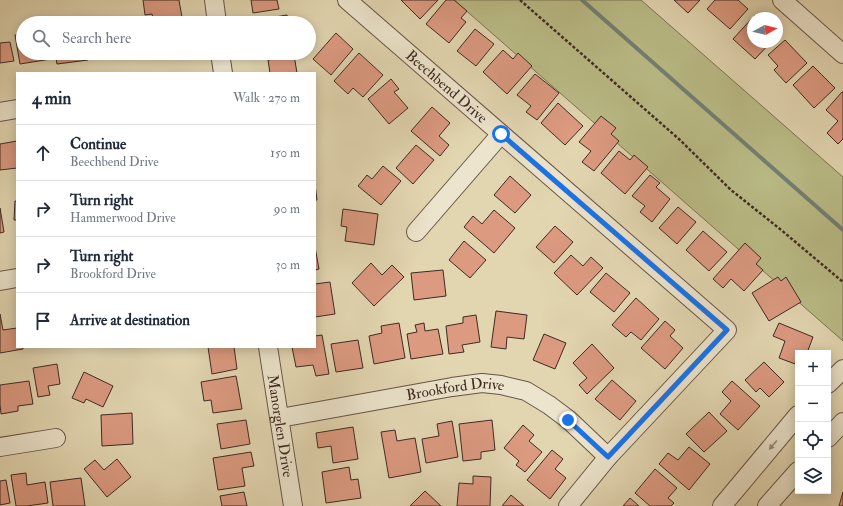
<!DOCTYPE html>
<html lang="en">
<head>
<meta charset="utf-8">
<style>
	body { margin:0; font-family:"IM FELL Double Pica",serif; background:#f6f6f7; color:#1f2937 }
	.controls { position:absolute; right:12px; bottom:12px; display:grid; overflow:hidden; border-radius:0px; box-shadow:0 2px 10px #0003 }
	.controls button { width:36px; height:36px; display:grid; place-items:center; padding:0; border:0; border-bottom:1px solid #e0e1e3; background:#fff; color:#1f2937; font:20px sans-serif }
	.compass { position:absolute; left:747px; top:12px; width:36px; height:36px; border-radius:50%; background:#fff; box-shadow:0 2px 10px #0003; rotate:82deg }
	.stop { position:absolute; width:12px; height:12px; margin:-9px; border:3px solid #1a73e8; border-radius:50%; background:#fff }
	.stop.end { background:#1a73e8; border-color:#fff; box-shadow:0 1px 4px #0008 }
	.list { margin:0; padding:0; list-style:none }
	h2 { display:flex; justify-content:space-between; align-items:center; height:52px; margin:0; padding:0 16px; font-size:17px }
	h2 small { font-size:13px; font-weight:400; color:#747a83 }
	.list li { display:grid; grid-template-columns:26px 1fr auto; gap:12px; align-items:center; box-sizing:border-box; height:56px; padding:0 16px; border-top:1px solid #e0e1e3 }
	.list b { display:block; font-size:15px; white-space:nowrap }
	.list p { margin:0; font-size:13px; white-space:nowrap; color:#747a83 }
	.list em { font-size:13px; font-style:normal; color:#747a83 }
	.icon { flex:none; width:22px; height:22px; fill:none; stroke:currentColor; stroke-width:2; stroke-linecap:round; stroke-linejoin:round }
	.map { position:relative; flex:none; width:843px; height:506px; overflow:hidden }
	.search { position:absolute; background:#fff; box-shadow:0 2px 10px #0003; left:16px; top:16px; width:300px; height:44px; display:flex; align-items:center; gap:10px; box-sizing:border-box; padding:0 14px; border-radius:22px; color:#747a83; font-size:15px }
	.panel { position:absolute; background:#fff; box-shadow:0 2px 10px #0003; left:16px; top:72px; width:300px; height:276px; border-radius:0px }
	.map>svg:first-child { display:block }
	.green { fill:#babc87; stroke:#7c7354 }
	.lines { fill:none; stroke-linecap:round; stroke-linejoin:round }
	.stream { stroke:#738075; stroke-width:4 }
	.building { fill:#dc9a81; stroke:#3f2a22 }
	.minor-casing { stroke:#685546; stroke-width:20 }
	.path { stroke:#3f2a22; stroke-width:2.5; stroke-dasharray:3 2; stroke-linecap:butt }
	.minor { stroke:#ece4cc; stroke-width:18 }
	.oneway { fill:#968777 }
	.route { stroke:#1a73e8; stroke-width:5 }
	.labels { text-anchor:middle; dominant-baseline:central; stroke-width:3; stroke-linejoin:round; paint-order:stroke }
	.street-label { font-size:15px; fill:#3f2a22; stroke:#ece4cc }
</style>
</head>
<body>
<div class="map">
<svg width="843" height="506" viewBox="0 0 843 506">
	<rect width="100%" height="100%" fill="#e2d6b1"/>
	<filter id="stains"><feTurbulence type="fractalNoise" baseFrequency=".005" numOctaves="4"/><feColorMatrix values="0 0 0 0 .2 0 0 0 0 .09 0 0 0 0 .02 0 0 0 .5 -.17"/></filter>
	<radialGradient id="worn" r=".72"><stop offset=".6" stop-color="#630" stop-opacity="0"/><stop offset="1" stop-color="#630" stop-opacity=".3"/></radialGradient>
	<path class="green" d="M454 0H641L843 177V341Z"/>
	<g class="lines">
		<path class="stream" d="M582 0 843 230"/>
	</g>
	<path class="building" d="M143 0H179L183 23H154L152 14 145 15Z
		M251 0H277L279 9 253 13Z
		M401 0H438L420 19Z
		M446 0H454L467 11 461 18 466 22 449 43 426 24Z
		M674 0H700L688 13Z
		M715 0H738L748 9 730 29 707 9Z
		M287 15 289 23H251V21Z
		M755 15 758 18H753V42H771L755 59 733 39Z
		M475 29 494 44 476 66 457 51Z
		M336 33 353 49 331 75 313 59Z
		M23 34V53H50L51 59 20 64 15 35Z
		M785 40 807 63 786 83 774 70 778 66 768 55Z
		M10 42 14 61 0 63V43Z
		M503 50 513 59 518 53 532 66 507 94 483 72Z
		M55 53H87L88 60 57 64Z
		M159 53H184L160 57Z
		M359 53 383 75 363 97 353 88 348 94 334 81Z
		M294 55 297 73H270L268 60Z
		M813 66 835 88 814 108 793 85Z
		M535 74 559 93 537 120 526 112 531 106 517 95Z
		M391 79 399 89 394 92 408 108 389 124 368 99Z
		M842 92H843V139L838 144 827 133 838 121 826 110Z
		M558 103 583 126 565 145 541 123Z
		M432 107 450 123 439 136 449 145 440 156 411 131Z
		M601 116 616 128 611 134 619 141 594 171 582 162 591 151 579 142Z
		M17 141V168L0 170V144Z
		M416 145 434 160 413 184 396 168Z
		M619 151 630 160 634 155 648 167 625 194 601 173Z
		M383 166 401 181 381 205 358 186 367 175 372 179Z
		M650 175 660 183 656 187 670 199 652 222 640 212 645 206 632 196Z
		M510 176 531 195 515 213 494 195Z
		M315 184 317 200H315Z
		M15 201H17V220H14Z
		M678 207 696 222 677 244 659 228Z
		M0 208 4 232 0 233Z
		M343 209 378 214 374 245 345 241 347 227 341 226Z
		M494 210 515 228 494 253 464 227 473 216 482 224Z
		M555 226 573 242 554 263 536 247Z
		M703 231 727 252 709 271 686 250Z
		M464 241 486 260 470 278 449 260Z
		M745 243 761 258 756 264 763 270 744 291 731 279 723 288 713 279Z
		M315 247 319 269 315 270Z
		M571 255 583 266 591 257 603 268 577 295 554 273Z
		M371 263 382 275 392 265 404 277 374 306 352 283Z
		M443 270 446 296 414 300 411 273Z
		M606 273 630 293 614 312 590 292Z
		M778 277 781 281 786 277 801 302 769 321 752 293Z
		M330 282 335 314 315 317V284Z
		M636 298 659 319 641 340 631 332 626 337 612 325Z
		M496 311 527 315 524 339 507 337 506 349 491 347Z
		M0 314 3 330 17 328V347H23V349L0 353Z
		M476 315 480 342 462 345 464 352 449 354 446 326 463 323V317Z
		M665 321 675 330 670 336 683 348 665 369 641 348Z
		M399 323 405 358 374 364 369 336 382 333 381 326Z
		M424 323 425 331 438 329 443 354 411 359 407 334 417 332 415 325Z
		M779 323 813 337 807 353H798V365L779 358 785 341 773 336Z
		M544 334 566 343 555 369 533 360Z
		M322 335 329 374 316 376 313 365 296 367 292 347H315V336Z
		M358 340 363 368 336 372 331 344Z
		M592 344 614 368 587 394 579 385 587 378 573 363Z
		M208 347H234L237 369 212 374Z
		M764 362 784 382 769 397 760 388 756 392 745 380Z
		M57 364 60 384 48 386 50 395 38 397 33 368Z
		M84 372 113 386 103 407 86 399 84 403 72 398Z
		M236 376 242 409 213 413 211 400 204 401 201 382Z
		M612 380 636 401 620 420 595 399Z
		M29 381 33 404 18 406V411L1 414 0 404V385Z
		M732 381 760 406 738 430 720 414 731 401 722 392Z
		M709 412 727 431 704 452 686 434Z
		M132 413 133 444 102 446 101 415Z
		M246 420 250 444 221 449 217 424Z
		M492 420 495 450 481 452V459L463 461 459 424Z
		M452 421 458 457 426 463 422 439 439 436 437 424Z
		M523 425 534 435 529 441 542 452 525 472 516 465 519 461 504 448Z
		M353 427 358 459 333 463 331 446 318 448 316 433Z
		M395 430 397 441 415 438 421 472 389 478 381 432Z
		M689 447 710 464 689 490 659 464 668 453 678 460Z
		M552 450 563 459 555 469 566 478 550 499 527 480Z
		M251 452 254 466 242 468 245 486 218 490 213 458Z
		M117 459 131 477 107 497 84 469 95 460 104 470Z
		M349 467 351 480 358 479 361 498 326 503 322 472Z
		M655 469 677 488 668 498 674 503 671 506H650L635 493Z
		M26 473 27 485 45 482 48 503 27 506H16L11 475Z
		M473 476 491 477 490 506H457L459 483 473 484Z
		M81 478 85 506H53L50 482Z
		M6 480 10 503 0 505V481Z
		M425 491 441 506H410Z
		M244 492 247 506H222L220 496Z
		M843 492V506H839Z
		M511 495 524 506H502Z
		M630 498 639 506H623Z"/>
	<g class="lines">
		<defs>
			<g id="minor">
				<path d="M214 0 217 23"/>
				<path id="s1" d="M347 0 727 330 608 457 568 506"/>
				<path d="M782 0 843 54"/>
				<path d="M220 53 223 73"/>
				<path d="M0 112 17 109"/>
				<path d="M416 232 501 134"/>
				<path d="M0 281 17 278"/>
				<path id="s2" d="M268 347 293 506"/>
				<path d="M828 384 843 369"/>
				<path id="s3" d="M280 418 452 387 482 383 501 385 526 391 549 405 569 420 608 457"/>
				<path d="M828 438 843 422"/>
				<path d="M0 447 56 438"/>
				<path d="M722 506 798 415"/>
				<path d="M767 506 798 471"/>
			</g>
		</defs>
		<use href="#minor" class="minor-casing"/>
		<path class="path" d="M520 0 680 140 731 190 780 229 843 282"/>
		<use href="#minor" class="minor"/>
	</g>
	<defs><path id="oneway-solid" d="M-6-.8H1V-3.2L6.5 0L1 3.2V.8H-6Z"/></defs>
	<use class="oneway" href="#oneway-solid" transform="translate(773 445) rotate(130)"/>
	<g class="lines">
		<path class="route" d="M501 134 727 330 608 457 568 420"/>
	</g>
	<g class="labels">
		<g class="street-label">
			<text stroke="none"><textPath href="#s1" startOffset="132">Beechbend Drive</textPath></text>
			<text stroke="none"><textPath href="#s3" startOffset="178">Brookford Drive</textPath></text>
			<text stroke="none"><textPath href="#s2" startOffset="80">Manorglen Drive</textPath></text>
		</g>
	</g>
	<rect width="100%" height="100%" filter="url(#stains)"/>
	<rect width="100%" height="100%" fill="url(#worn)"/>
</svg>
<div class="controls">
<button>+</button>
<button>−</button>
<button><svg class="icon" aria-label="locate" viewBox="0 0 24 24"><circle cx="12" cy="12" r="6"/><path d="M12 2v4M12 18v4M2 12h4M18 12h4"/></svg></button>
<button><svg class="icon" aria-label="layers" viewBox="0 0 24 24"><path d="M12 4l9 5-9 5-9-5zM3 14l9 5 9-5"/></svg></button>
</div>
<svg class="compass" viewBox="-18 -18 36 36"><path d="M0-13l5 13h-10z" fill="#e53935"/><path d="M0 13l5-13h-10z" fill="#747a83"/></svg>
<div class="stop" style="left:501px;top:134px"></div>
<div class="stop end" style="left:568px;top:420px"></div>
<div class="search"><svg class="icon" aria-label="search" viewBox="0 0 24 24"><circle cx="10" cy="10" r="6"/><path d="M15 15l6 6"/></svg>Search here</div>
<section class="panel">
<h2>4 min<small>Walk · 270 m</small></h2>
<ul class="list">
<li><svg class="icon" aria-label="ahead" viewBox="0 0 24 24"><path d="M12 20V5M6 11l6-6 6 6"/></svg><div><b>Continue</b><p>Beechbend Drive</p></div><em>150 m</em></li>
<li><svg class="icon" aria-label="right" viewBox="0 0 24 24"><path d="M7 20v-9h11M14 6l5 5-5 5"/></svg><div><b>Turn right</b><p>Hammerwood Drive</p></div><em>90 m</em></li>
<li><svg class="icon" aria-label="right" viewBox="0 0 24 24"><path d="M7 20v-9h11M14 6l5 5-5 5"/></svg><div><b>Turn right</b><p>Brookford Drive</p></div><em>30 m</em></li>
<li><svg class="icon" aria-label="arrive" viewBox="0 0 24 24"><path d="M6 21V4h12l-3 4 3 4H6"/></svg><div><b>Arrive at destination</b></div></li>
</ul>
</section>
</div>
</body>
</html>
